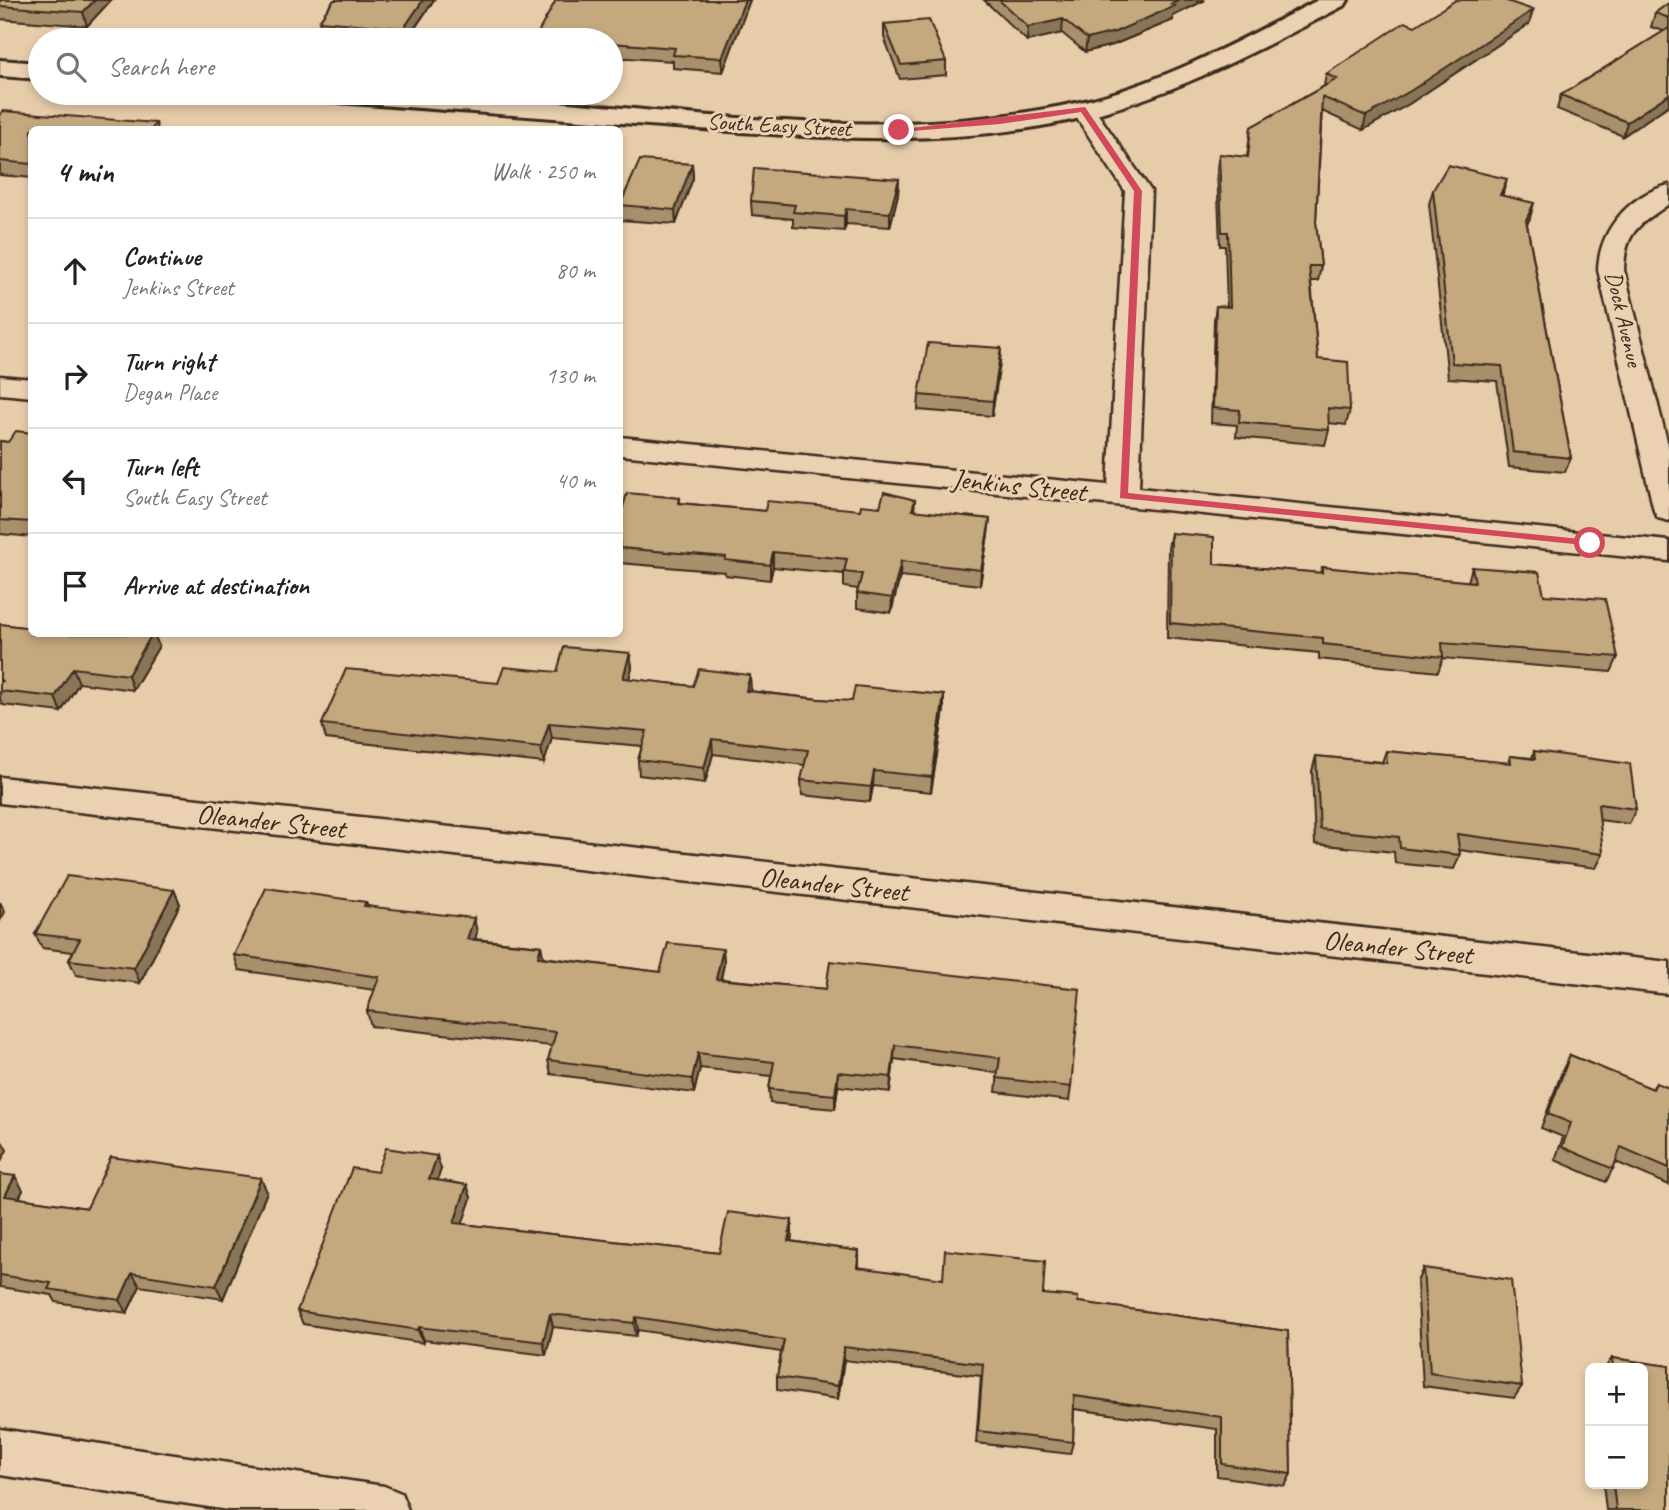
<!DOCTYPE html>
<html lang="en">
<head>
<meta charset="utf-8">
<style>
	body { margin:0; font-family:Caveat,sans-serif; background:#f6f6f6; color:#222 }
	.controls { position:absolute; right:21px; bottom:21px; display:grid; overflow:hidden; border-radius:10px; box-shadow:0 4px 10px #0003 }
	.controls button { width:63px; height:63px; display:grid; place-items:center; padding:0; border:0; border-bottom:2px solid #e0e0e0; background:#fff; color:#222; font:35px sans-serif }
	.stop { position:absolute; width:21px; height:21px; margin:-16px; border:5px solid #d1495b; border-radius:50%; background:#fff }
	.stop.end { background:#d1495b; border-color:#fff; box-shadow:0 2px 7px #0008 }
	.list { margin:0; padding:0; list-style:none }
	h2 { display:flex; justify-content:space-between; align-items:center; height:91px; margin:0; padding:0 28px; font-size:30px }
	h2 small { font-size:23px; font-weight:400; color:#767676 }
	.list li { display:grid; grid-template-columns:46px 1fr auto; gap:21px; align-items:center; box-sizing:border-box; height:105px; padding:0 28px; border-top:2px solid #e0e0e0 }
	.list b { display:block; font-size:26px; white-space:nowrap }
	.list p { margin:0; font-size:23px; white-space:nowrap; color:#767676 }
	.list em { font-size:23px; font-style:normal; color:#767676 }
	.icon { flex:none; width:38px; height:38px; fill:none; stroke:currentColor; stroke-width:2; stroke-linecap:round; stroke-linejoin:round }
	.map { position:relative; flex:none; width:1669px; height:1510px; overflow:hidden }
	.search { position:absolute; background:#fff; box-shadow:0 4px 10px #0003; left:28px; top:28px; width:595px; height:77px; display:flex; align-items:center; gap:18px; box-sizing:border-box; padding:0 24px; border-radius:38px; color:#767676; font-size:26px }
	.panel { position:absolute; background:#fff; box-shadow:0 4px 10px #0003; left:28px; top:126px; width:595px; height:511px; border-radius:10px }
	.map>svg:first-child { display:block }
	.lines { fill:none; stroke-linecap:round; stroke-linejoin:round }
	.street-casing { stroke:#3b2a1e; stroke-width:5 }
	.secondary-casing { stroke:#3b2a1e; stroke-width:6 }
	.street { fill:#ebd1b2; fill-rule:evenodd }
	.secondary { fill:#ebd1b2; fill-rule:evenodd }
	.wall { fill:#a9906c; stroke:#3b2a1e; stroke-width:2 }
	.shaded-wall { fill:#897658; stroke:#3b2a1e; stroke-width:2 }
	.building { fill:#c4a87e; stroke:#3b2a1e; stroke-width:2 }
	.route { fill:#d1495b }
	.labels { text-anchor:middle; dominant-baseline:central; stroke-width:6; stroke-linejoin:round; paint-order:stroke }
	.far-street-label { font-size:23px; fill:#3b2a1e; stroke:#ebd1b2 }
	.street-label { font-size:28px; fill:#3b2a1e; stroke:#ebd1b2 }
</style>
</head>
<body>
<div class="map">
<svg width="1669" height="1510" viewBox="0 0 1669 1510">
	<rect width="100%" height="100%" fill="#e7ccaa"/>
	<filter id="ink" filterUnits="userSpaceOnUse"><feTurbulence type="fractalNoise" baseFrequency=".0143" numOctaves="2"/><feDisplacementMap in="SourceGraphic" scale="14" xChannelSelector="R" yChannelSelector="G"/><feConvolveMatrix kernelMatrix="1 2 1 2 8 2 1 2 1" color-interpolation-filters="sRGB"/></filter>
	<g filter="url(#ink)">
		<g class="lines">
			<defs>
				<path id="street" d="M1083 102 1091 104 1151 191 1139 488 1669 541V561L620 455V437L1108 485 1125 191 1071 109 1075 104Z
					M1669 185V204C1639 225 1625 231 1624 270L1669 449V521L1658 518 1654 511 1598 270C1599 230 1629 195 1669 185Z
					M0 376 32 379V397L0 394Z
					M0 777 1669 962V994L0 803Z
					M0 1429 384 1486 401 1493 408 1510H228L0 1475Z"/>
				<path id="secondary" d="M1318 0H1348L1345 5C1263 48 1182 91 1093 115 953 151 804 137 662 126 549 118 437 109 324 101L315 99 311 93C566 81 827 160 1080 102 1164 83 1242 39 1318 0Z
					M0 60 40 63V79L0 76Z"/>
			</defs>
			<use href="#street" class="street-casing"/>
			<use href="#secondary" class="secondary-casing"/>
			<use href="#street" class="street"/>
			<use href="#secondary" class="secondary"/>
		</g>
		<path class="wall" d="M0 0H111L87 26 0 19Z
			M334 0H434L407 40 322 34 319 21Z
			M750 0 723 72 673 68V61L611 57V40H535V38Z
			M984 0H1205L1173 16V20L1113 45 1085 52 1062 33 1027 41Z
			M1669 3V105L1623 136 1557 109 1561 95 1664 31 1651 27 1655 13Z
			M1533 10 1529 24 1409 104 1363 130 1322 111 1316 222 1321 266 1318 281H1311L1318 359 1350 410 1346 425 1328 423 1329 430 1325 445 1236 437 1237 425 1211 423 1214 320 1216 306 1227 307 1225 246H1220L1217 168 1219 154 1247 157 1251 127 1324 86 1326 74Z
			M884 24 946 61V75L900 79 884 37Z
			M0 114 156 123 158 130H32V178L0 175Z
			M692 164 693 178 676 224 621 220 620 205Z
			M899 179 898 194 890 227 846 224 844 231 793 227V219L752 215 751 201Z
			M1433 190 1503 193 1502 195 1530 218 1527 224 1571 458 1565 472 1509 467 1497 381 1448 378 1429 204Z
			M1001 348 992 416 918 410 919 395Z
			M32 433V537L0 534V441L8 442Z
			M680 498V503L765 511 860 510 915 500 914 511 990 519 988 534 980 585 900 576 891 613 857 608V593L858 589 844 587V574L773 567 770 580 725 575V572L620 563V518Z
			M1171 533 1214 564 1320 573 1322 567 1468 582 1472 567 1544 595 1618 657 1611 672 1443 658 1438 672 1319 659V653L1167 638 1168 548Z
			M0 624 159 646 133 690 79 683 61 712 3 705 0 699Z
			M630 653 632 668 629 679 693 686 751 690 750 691 819 699 944 710 931 792 873 786 870 802 802 795 801 780 805 765 713 754 705 783 639 775 638 760 642 746 552 738 544 763 326 739 322 724 498 683 557 672Z
			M1386 751 1508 763 1510 756 1532 758 1534 751 1636 809 1629 824 1599 820 1603 854 1596 868 1459 850 1460 855 1454 869 1395 863 1394 852 1315 844 1312 771 1316 756 1382 762Z
			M174 890 180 904 140 983 76 975 69 960 73 952 42 948 35 934Z
			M366 902 368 906 477 932 475 939 541 946 543 957 660 972 723 949 724 964 721 979 826 989 1071 1087 1069 1101 996 1092 998 1073 894 1059 890 1092 838 1086 835 1109 770 1103 769 1089 771 1076 700 1068 694 1093 551 1074 548 1060 552 1046 371 1026 367 1011 375 990 239 970 234 955Z
			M1570 1055 1652 1089 1656 1083 1669 1088V1185L1616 1162 1606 1182 1555 1160 1563 1137 1541 1128 1563 1069Z
			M441 1169 437 1180 467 1185 471 1198 462 1224 719 1253 792 1220V1234L791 1241 859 1251V1268L1043 1294 1078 1302 1288 1331 1291 1474 1285 1486 1217 1476V1429L1074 1409 1073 1442 1070 1454 976 1443 981 1376 844 1360 838 1399 777 1390V1377L781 1352 638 1330 636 1336 553 1327 546 1355 424 1340 423 1343 303 1324 297 1311 377 1172Z
			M0 1174 23 1190 19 1198 87 1208 267 1192 223 1299 140 1286 127 1313 56 1302 52 1295 0 1287Z
			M1423 1268 1522 1386 1514 1398 1423 1386 1417 1282Z
			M1612 1358 1669 1366V1510H1606L1603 1484H1643V1368H1605Z"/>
		<path class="shaded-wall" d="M95 0H111L87 26 83 12Z
			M423 0H434L406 40 404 28Z
			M745 0H750L723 72 722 58Z
			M1180 0H1205L1173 16V20L1113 45 1085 52 1087 39Z
			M1533 10 1529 24 1409 104 1363 130 1366 116Z
			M1063 19 1062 33 1027 41 1028 27Z
			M1669 94V105L1623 136 1627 122Z
			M692 164 693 178 676 224 675 210Z
			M899 179 898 194 890 227V213Z
			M1507 179 1503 193 1496 209 1500 195Z
			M1534 203 1530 218 1522 235 1526 220Z
			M846 209V224L844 231V216Z
			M1001 348 1000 363 992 416 993 401Z
			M990 519 988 534 980 585 981 570Z
			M773 552V567L770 580V565Z
			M901 561 900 576 891 613 892 598Z
			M152 634H154L159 646 133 690 128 675Z
			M630 653 632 668 625 693 623 678Z
			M73 668 79 683 61 712 55 697Z
			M750 675 751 690 747 706 746 691Z
			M944 695V710L931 792 932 777Z
			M549 723 552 738 544 763 541 748Z
			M712 739 713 754 705 783 704 768Z
			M874 771 873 786 870 802 871 787Z
			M174 890 180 904 140 983 134 968Z
			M0 902 5 912 0 921Z
			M474 918 477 932 471 953 467 939Z
			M541 946 544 961 538 957Z
			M723 949 724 964 717 993 716 979Z
			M895 1045 894 1059 890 1092 891 1077Z
			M698 1053 700 1068 694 1093 692 1079Z
			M838 1072V1086L835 1109V1095Z
			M0 1138 7 1150 0 1163Z
			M437 1156 441 1169 433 1193 429 1179Z
			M15 1176 23 1190 14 1209 5 1196Z
			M261 1178 267 1192 223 1299 216 1286Z
			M467 1185 471 1198 458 1237 454 1223Z
			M792 1220V1234L789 1254 788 1241Z
			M132 1273 140 1286 127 1313 120 1300Z
			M550 1314 553 1327 546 1355 543 1342Z
			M636 1317 638 1330 636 1336 634 1323Z
			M419 1327 424 1340 423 1343 418 1330Z
			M844 1347V1360L838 1399V1386Z"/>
		<path class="building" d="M0 0H95L83 12 0 6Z
			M334 0H423L404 28 319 21Z
			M556 0H745L722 58 673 55 675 48 611 43V40H565L535 38Z
			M999 0H1180L1171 4 1175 6 1115 32 1087 39 1063 19 1028 27Z
			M1456 0H1504L1533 10 1412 90 1366 116 1322 97 1316 222 1321 266H1309L1318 359 1348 362 1350 410 1328 408 1329 430 1239 422 1240 410 1213 408 1216 306 1230 307 1228 232H1222L1219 154 1248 157 1251 127 1337 79 1326 74 1405 22 1415 26Z
			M1669 3V18L1655 13Z
			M929 20 946 61 901 65 884 24Z
			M1669 28V94L1627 122 1561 95Z
			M3 111 156 123 151 130H32V164L0 161V114Z
			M640 160 692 164 675 210 620 205Z
			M1448 165 1507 179 1500 195 1534 203 1526 220 1571 458 1513 452 1502 366 1452 363 1433 190Z
			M754 168 899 179 890 213 846 209 844 216 793 212 795 205 751 201Z
			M928 343 1001 348 993 401 919 395Z
			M16 431 32 433V522L0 520V441L8 442Z
			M884 492 915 500 912 510 990 519 981 570 901 561 892 598 857 593 862 574 844 572 847 559 773 552 770 565 725 560 726 557 620 548V518L627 493 680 498 679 503 765 511 767 501 860 510 861 505 880 507Z
			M1171 533 1214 537V564L1322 573V567L1475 582 1472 567 1539 572 1544 595 1605 599 1618 657 1442 643 1443 657 1323 644V638L1170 623Z
			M0 624 32 628V634H152L128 675 73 668 55 697 0 691V684L2 681 0 680Z
			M564 647 630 653 623 678 693 686 699 669 750 675 746 691 819 699 852 701 855 686 944 695 932 777 874 771 871 787 801 780 808 750 712 739 704 768 638 760 647 731 549 723 541 748 322 724 346 669 498 683 504 667 557 672Z
			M1386 751 1511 763 1510 756 1535 759 1534 751 1630 764 1636 809 1598 804 1603 854 1457 834 1460 855 1400 848 1399 837 1320 829 1316 756 1387 763Z
			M67 876 174 890 134 968 69 960 80 939 35 934Z
			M266 888 366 902 364 906 474 918 467 939 541 946 538 957 660 972 668 943 723 949 716 979 826 989 830 961 1080 989 1071 1087 997 1078 1000 1058 895 1045 891 1077 838 1072 835 1095 769 1089 774 1062 698 1053 692 1079 548 1060 556 1032 367 1011 379 977 234 955Z
			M1570 1055 1653 1089 1656 1083 1669 1088V1168L1621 1147 1613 1169 1562 1147 1571 1123 1548 1114Z
			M386 1148 437 1156 429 1179 467 1185 454 1223 719 1253 728 1212 792 1220 788 1241 859 1251 857 1267 943 1279 945 1250 1045 1261 1043 1294 1078 1297V1302L1288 1331 1291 1474 1222 1464V1417L1074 1396 1073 1442 978 1431 983 1364 844 1347 838 1386 777 1377 784 1340 636 1317 634 1323 550 1314 543 1342 419 1327 418 1330 297 1311 352 1168 377 1172Z
			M111 1157 261 1178 216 1286 132 1273 120 1300 48 1289 51 1283 0 1275V1174L15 1176 5 1196 87 1208Z
			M1423 1268 1511 1280 1522 1386 1430 1373Z
			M1612 1358 1669 1366V1510H1616L1613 1484H1643V1368H1613Z"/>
	</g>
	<path class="route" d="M1085 107 1142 191 1128 493 1590 540 1596 543 1594 546 1120 498 1134 191 1081 112 1000 124 899 132 895 130Z"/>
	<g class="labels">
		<g class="far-street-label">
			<text transform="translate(779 125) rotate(3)">South Easy Street</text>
			<text transform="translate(1624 319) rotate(77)">Dock Avenue</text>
		</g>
		<g class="street-label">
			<text transform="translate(1019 485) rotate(6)">Jenkins Street</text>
			<text transform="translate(271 821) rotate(6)">Oleander Street</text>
			<text transform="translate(834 884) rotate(6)">Oleander Street</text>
			<text transform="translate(1398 947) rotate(6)">Oleander Street</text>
		</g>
	</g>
</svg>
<div class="controls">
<button>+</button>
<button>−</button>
</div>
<div class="stop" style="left:1590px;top:543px"></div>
<div class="stop end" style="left:899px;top:130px"></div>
<div class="search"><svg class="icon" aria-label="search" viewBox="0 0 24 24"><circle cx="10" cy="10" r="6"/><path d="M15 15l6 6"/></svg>Search here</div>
<section class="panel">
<h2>4 min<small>Walk · 250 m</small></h2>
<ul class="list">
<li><svg class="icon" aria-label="ahead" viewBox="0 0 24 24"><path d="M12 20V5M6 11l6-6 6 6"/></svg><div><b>Continue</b><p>Jenkins Street</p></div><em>80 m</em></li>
<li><svg class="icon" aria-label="right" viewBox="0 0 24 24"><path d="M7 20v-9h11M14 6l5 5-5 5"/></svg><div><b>Turn right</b><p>Degan Place</p></div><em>130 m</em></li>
<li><svg class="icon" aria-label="left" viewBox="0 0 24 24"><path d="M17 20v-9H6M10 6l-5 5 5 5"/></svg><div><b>Turn left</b><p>South Easy Street</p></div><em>40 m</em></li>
<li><svg class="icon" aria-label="arrive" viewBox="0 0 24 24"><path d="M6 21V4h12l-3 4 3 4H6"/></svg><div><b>Arrive at destination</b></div></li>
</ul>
</section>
</div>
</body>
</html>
